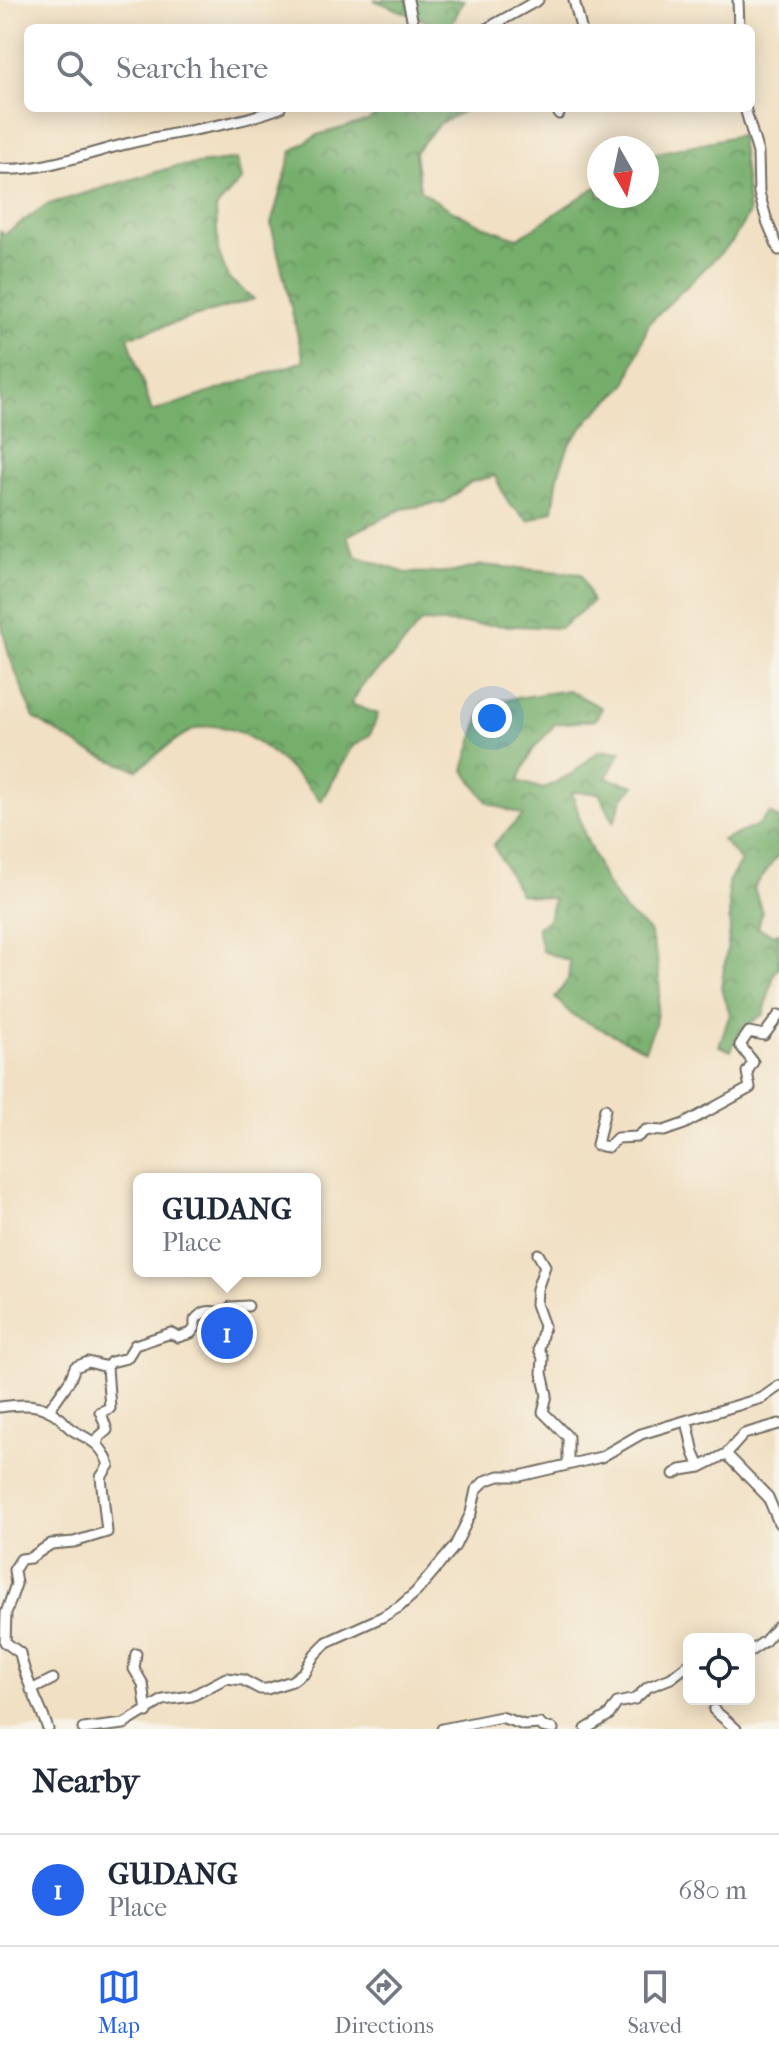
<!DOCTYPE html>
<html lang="en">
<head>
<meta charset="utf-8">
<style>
	body { margin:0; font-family:"IM FELL French Canon",serif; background:#f2f2f3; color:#1f2937 }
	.controls { position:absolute; right:24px; bottom:24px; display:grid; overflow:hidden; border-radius:12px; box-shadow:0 4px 20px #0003 }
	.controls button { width:72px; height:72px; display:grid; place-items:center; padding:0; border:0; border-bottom:2px solid #e0e1e3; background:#fff; color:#1f2937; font:40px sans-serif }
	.compass { position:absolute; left:587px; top:136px; width:72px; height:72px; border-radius:50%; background:#fff; box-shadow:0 4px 20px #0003; rotate:171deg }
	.you { position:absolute; left:492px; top:718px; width:28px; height:28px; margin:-20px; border:6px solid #fff; border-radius:50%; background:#1a73e8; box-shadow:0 0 0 12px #1a73e833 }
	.badge { display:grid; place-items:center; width:52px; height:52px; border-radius:50%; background:#2563eb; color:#fff; font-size:26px; font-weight:700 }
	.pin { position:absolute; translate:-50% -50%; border:4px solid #fff; box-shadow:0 2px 8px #0006 }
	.popup { position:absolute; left:133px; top:1173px; width:188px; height:104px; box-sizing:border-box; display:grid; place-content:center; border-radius:12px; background:#fff; filter:drop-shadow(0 2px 6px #0005); font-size:26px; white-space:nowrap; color:#747a83 }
	.popup b { font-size:30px; color:#1f2937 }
	.popup::after { content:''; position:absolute; left:50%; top:100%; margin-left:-16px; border:16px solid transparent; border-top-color:#fff }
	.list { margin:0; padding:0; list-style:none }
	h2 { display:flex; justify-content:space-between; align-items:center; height:104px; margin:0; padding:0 32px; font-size:34px }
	h2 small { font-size:26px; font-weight:400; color:#747a83 }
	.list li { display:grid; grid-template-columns:52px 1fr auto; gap:24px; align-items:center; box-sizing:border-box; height:112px; padding:0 32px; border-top:2px solid #e0e1e3 }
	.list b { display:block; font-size:30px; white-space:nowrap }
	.list p { margin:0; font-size:26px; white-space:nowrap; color:#747a83 }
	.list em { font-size:26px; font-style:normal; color:#747a83 }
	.icon { flex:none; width:44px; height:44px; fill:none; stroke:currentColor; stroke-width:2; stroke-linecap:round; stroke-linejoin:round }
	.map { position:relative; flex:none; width:779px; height:1729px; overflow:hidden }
	.search { position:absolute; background:#fff; box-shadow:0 4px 20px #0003; left:24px; right:24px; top:24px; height:88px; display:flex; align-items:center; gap:20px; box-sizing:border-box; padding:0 28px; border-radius:12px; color:#747a83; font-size:30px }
	.sheet { height:216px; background:#fff }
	nav { display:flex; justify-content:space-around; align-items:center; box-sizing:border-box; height:112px; border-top:2px solid #e0e1e3; background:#fff; font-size:22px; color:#747a83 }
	nav a { display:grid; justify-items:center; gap:4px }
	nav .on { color:#2563eb }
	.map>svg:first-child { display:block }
	.forest { fill:url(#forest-crowns); stroke:#506c4c; stroke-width:2 }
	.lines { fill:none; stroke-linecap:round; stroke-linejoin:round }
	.minor-casing { stroke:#706a60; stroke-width:13 }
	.minor { stroke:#fff; stroke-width:9 }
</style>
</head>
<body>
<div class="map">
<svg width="779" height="1729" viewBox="0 0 779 1729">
	<defs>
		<pattern id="forest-crowns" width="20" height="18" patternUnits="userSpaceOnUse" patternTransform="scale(2)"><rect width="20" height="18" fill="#76ae6c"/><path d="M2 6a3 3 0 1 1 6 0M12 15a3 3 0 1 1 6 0" fill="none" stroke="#618e59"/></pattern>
	</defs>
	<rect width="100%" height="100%" fill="#f7f3e8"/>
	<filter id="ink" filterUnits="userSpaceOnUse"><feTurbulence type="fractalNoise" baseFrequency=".0125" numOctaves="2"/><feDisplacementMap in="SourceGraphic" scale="16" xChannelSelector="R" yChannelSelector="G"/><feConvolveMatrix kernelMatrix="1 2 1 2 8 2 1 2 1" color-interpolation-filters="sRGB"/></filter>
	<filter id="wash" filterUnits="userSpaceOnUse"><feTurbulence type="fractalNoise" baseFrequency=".006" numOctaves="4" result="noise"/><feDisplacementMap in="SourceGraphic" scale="32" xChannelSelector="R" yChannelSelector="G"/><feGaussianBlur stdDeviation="1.8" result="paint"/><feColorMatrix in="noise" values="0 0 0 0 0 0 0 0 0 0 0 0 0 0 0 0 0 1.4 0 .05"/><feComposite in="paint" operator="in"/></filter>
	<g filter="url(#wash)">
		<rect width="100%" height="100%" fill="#f1e0c3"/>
		<path class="forest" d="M374 0H464L450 28H443Z
			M386 108H470L440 123 415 152 420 190C451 212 481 227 518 238L599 185V196H647V155L740 135 749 213 732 242 649 323 626 385 590 418 569 445 558 475 553 510 529 521 508 503 495 476 471 482 445 502 402 509 347 536 356 556 406 573 454 572 482 565 581 574 592 602 561 628 421 622 397 652 363 684 351 704 378 714 370 735 351 748 321 801C295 772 242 715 199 728 182 732 151 759 137 770L86 750 34 718 9 655 0 618V231L5 234 46 205 173 167 237 159 241 180 216 208 218 250 228 278 254 299 128 337 152 412 304 361 271 224 292 151 317 135 367 121Z
			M568 690 602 708 595 720 555 724 532 751 518 781 543 789 573 773 599 751H621L606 778 635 786 623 797 614 822 599 793 572 792 585 836 605 881 624 910 649 931 657 958 660 991 655 1025 645 1050 572 1015 555 998 568 979 570 961 542 951 537 927 548 920 554 899 520 894 493 845 523 815 488 803 464 770 484 703Z
			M770 813 779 819V854L754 888 762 912 758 928 774 935 779 933V967L774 974 764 1014 740 1030 731 1051 719 1046 730 1014 721 987 730 931 728 882 741 861 722 840 757 826Z"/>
	</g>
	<g filter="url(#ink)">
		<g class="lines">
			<defs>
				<path id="minor" d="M408 0 414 28
					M574 0 581 28
					M738 0 739 28
					M488 28 538 0
					M558 108 559 114
					M745 108 758 153 759 193 767 221 779 250
					M0 169C36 172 86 154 122 145 176 131 226 128 280 108
					M605 1109 597 1145 608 1147 617 1138 637 1137 646 1130 664 1131 684 1124 750 1088 747 1072 753 1062 740 1045 749 1032 764 1035 779 1015
					M538 1254 545 1266 537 1289 536 1304 544 1326 539 1349 543 1358 542 1373 547 1395 543 1412 568 1437V1465
					M0 1407C22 1404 42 1402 60 1418 65 1422 68 1428 74 1431 92 1441 102 1444 109 1465L101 1477 107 1532 74 1542 51 1544 30 1558 21 1559 14 1570 16 1584 6 1613 5 1642 20 1653C25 1681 39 1702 48 1729
					M49 1410 70 1380 75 1367 88 1362 107 1367 111 1362 127 1358 135 1345 171 1333 178 1337 191 1333 195 1328V1320C204 1309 210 1311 223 1313L231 1307 248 1306
					M100 1412 110 1408 107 1367
					M687 1421 694 1453 700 1467 726 1454 768 1497 779 1523
					M97 1445 99 1437 107 1430 102 1416
					M726 1454 744 1434 779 1424
					M674 1474 681 1470 700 1467
					M749 1652 765 1641 779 1625
					M136 1654 134 1669 143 1684 147 1712
					M31 1690 53 1679
					M714 1710 736 1729
					M83 1729 124 1724 163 1700 192 1696 226 1678 243 1680 260 1689H267L292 1681 304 1672 315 1654 327 1642 382 1617 399 1607 416 1592 455 1546 471 1513 476 1490 485 1481 499 1476H520L601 1457 641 1434 762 1398 779 1386
					M442 1729 501 1717 524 1725 540 1724 543 1727 553 1729
					M586 1729 609 1715 617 1703 635 1699 648 1687 671 1678 689 1664"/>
			</defs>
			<use href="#minor" class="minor-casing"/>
			<use href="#minor" class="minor"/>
		</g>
	</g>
</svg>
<div class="controls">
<button><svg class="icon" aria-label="locate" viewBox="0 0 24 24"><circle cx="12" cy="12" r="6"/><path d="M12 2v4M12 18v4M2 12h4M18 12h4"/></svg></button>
</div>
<svg class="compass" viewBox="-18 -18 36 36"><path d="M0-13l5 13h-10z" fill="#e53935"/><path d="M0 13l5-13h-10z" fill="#747a83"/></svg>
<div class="you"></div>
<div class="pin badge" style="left:227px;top:1333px">1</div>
<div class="popup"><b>GUDANG</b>Place</div>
<div class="search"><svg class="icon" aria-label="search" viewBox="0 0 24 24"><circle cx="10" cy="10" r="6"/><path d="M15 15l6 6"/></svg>Search here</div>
</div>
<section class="sheet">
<h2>Nearby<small></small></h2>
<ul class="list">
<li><span class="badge">1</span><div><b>GUDANG</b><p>Place</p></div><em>680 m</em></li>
</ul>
</section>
<nav>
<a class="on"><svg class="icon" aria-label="map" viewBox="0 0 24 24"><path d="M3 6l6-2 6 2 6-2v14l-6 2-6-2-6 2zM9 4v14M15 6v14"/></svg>Map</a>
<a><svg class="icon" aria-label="directions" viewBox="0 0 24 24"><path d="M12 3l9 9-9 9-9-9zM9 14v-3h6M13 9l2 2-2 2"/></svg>Directions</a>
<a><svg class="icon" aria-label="saved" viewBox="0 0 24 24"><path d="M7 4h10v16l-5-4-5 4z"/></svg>Saved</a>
</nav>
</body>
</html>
